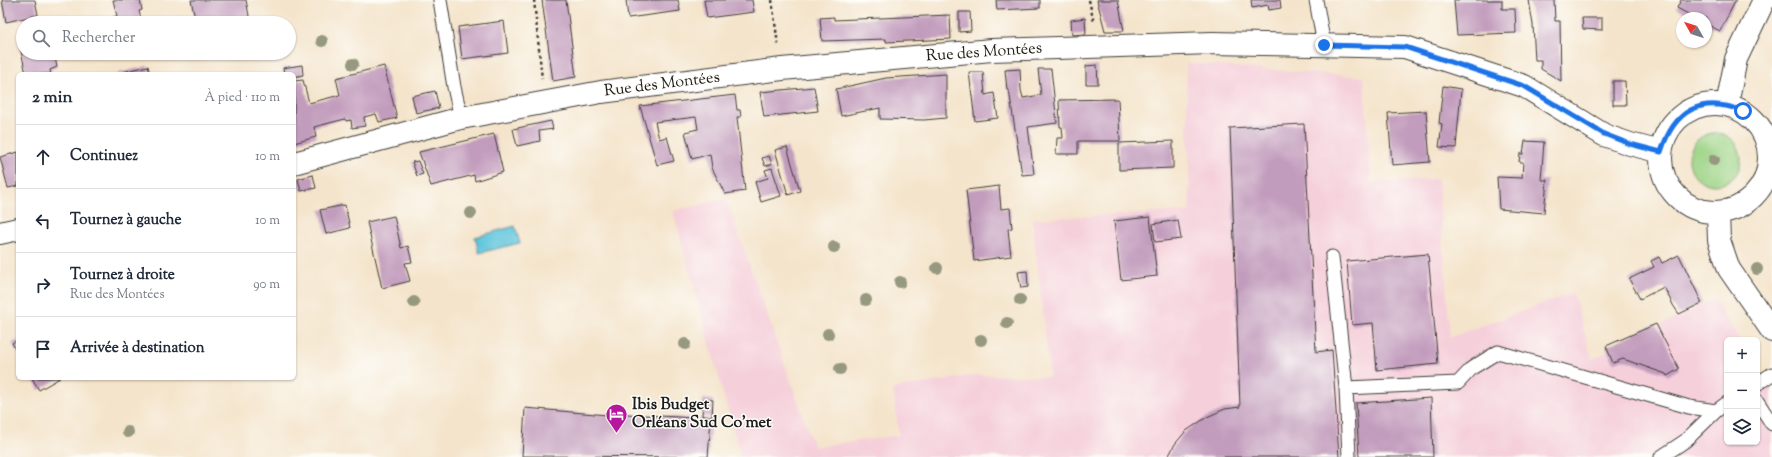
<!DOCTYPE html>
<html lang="fr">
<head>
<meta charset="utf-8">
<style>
	body { margin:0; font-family:"Sorts Mill Goudy",serif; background:#f2f2f3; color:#1f2937 }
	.controls { position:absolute; right:12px; bottom:12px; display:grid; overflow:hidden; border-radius:6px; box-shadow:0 1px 3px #0004 }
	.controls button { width:36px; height:36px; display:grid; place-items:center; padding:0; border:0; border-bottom:1px solid #e0e1e3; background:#fff; color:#1f2937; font:20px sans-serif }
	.compass { position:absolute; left:1676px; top:12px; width:36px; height:36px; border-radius:50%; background:#fff; box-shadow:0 1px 3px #0004; rotate:309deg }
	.stop { position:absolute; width:12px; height:12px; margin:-9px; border:3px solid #1a73e8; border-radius:50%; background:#fff }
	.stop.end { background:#1a73e8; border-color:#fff; box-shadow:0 1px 4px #0008 }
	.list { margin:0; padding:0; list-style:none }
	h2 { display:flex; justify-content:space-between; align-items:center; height:52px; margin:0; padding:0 16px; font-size:17px }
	h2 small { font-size:13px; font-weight:400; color:#747a83 }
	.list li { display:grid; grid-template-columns:26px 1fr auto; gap:12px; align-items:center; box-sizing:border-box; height:64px; padding:0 16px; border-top:1px solid #e0e1e3 }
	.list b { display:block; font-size:15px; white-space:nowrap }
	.list p { margin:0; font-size:13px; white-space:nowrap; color:#747a83 }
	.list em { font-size:13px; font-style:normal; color:#747a83 }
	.icon { flex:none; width:22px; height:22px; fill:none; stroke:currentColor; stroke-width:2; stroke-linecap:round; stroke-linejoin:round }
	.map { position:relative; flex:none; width:1772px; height:457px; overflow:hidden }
	.search { position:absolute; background:#fff; box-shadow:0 1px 3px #0004; left:16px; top:16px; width:280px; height:44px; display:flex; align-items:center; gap:10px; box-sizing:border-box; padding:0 14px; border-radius:22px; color:#747a83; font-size:15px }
	.panel { position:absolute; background:#fff; box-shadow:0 1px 3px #0004; left:16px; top:72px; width:280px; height:308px; border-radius:6px }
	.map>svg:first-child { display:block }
	.built { fill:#f5cfda }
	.green { fill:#9cd385; stroke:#5c7850 }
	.water { fill:#5fc5dd; stroke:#3e707c }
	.building { fill:#c29cbd }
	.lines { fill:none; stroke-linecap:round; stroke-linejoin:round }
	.service-casing { stroke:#3c3a36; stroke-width:15 }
	.minor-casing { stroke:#3c3a36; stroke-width:24 }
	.path { stroke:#3c3a36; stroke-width:2.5; stroke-dasharray:3 3; stroke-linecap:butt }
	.service { stroke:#fff; stroke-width:13 }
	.minor { stroke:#fff; stroke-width:22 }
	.tree { fill:#96997f }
	.route { stroke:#1a73e8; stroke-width:5 }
	.labels { text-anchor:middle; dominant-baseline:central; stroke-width:3; stroke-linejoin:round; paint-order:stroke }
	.street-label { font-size:16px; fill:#1c1c1c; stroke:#fdfcf7 }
	.poi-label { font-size:16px; font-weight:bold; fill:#1c1c1c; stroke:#fdfcf7; text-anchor:start }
</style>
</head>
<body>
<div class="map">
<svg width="1772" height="457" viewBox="0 0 1772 457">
	<rect width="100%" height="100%" fill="#fdfcf7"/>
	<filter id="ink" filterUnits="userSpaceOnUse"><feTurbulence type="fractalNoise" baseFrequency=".025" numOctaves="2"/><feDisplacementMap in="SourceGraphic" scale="8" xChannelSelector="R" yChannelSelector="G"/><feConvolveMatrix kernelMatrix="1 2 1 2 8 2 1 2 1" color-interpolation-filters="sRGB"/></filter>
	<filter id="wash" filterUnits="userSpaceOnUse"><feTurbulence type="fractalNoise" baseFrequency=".012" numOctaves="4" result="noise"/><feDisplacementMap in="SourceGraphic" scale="16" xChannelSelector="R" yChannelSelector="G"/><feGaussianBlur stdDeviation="0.9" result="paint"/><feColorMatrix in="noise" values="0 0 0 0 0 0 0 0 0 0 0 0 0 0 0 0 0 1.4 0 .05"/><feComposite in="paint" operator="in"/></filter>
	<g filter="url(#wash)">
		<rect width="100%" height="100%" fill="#f4e4cb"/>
		<path class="built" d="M1186 63 1364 77 1371 183 1438 179 1450 337 1573 293 1592 359 1714 299 1740 340H1727V442H1757V365L1772 388V457H741L673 211 726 199 814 447 899 435 893 389 976 375 1050 377 1032 219 1190 211Z"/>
		<path class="green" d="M1689 159a26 26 0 1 1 52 0a26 26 0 1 1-52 0Z"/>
		<path class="water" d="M515 226 520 243 479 253 475 237Z"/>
		<g id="blocks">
			<path class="building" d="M2 0H35L38 15 6 22Z
				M113 0H140L142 10 139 11 142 23H108L107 19 117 16Z
				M191 0H246L250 21 240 23H196Z
				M542 0H566L576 77 553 81Z
				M626 0H678L680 11 628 18Z
				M704 0H752L754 12 707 18Z
				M996 0H1040V8L997 10Z
				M1097 0H1118L1124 31H1105Z
				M1251 0H1280L1281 8 1269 10 1268 5 1252 8Z
				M1454 0H1502V9H1515L1516 33 1457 35Z
				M1529 0H1554L1555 21H1560L1561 81 1541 69V60H1535L1533 25Z
				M1681 0H1736L1720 31 1706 24V18H1688L1690 15 1677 8Z
				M959 12H970L971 31 959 32Z
				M950 15 951 39 886 42V39L822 41 820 18 834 17V20Z
				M1085 18 1086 34 1072 35 1071 20Z
				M1582 18H1602V30L1583 29Z
				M504 21 508 53 462 59 458 27Z
				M20 46H23V53H54L57 67 50 70 51 74H26Z
				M302 65 303 75 294 77V74H284L283 68Z
				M1097 65 1098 84H1086V66Z
				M148 66 150 74H118V73Z
				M384 66 397 118 379 122 376 114 364 117 365 126 352 128 351 120 346 121 345 119 314 127 316 137 294 143V81L303 80 309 103 340 95 336 78Z
				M1020 69 1021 90 1023 98 1041 95 1038 69H1051L1057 123 1028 127 1034 174 1022 175 1009 90H1007L1005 70Z
				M969 72H983L985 95 994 93 998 118 975 121Z
				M946 74V118L924 120 880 119V108L841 116 836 89 886 78Z
				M1613 81H1625L1626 105H1613Z
				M1443 86 1461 89 1456 148 1439 147 1442 124 1439 123Z
				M814 87 818 111 764 117 760 92Z
				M435 91 439 108 416 113 412 96Z
				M735 95 737 110H740L741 117H737L745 191 725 194 712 168 710 154 692 159 685 132 698 129 696 117 655 122 659 139 667 137 674 161 657 165 640 106Z
				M1118 99 1120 141H1078V154H1056L1057 138H1063L1062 127H1060L1059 100Z
				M1426 111 1430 162 1392 165 1388 113Z
				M551 121 553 129 539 131 540 141 517 146 513 129Z
				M1304 124 1316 352 1332 350 1339 457H1168L1175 444 1186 431 1207 417 1225 409 1240 407 1230 128Z
				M494 134 503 172 475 181 474 175 431 186 419 152Z
				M1173 141V168L1119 170V143Z
				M1525 141 1544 142 1541 180H1547L1544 213 1499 209 1497 177 1522 178 1523 162H1519L1520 154H1523Z
				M787 147 800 191 788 195 775 150Z
				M18 152V186L8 188 0 157Z
				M769 156 772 164 765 166 762 158Z
				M418 161 423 174 417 176 412 162Z
				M772 168 781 196 761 202 755 182 768 178 765 170Z
				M313 175 316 188 301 191 298 179Z
				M999 186 1001 209 1010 208 1012 228 1008 229 1011 256 974 261 966 190Z
				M345 205 350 228 326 234 320 210Z
				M394 216 401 248 408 246 412 262 405 263 410 281 382 288 367 222Z
				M1150 217 1157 276 1121 280 1114 221Z
				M1178 220 1181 239 1155 242 1153 224Z
				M1428 254 1438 364 1377 370 1373 323 1352 325 1347 261Z
				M1679 255 1702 303 1679 314 1673 305 1664 287 1640 299 1629 279 1654 267 1651 261 1659 257 1662 263Z
				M1027 271 1028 287 1021 288 1018 272Z
				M1656 324 1679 369 1667 376 1666 374 1623 359 1613 363 1606 346Z
				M18 340V354L12 343Z
				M32 378H60L39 390Z
				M1431 398 1433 457H1359L1356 403Z
				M703 399 713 400 712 417 702 416Z
				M615 405 623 406 627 414 711 419 708 457 522 456 525 408 607 415Z"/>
		</g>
	</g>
	<g filter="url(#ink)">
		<use href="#blocks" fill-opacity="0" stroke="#3c3a36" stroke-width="1"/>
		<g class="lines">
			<defs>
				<path id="service" d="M440 0 454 87 461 118
					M1316 0 1324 45
					M1332 257 1346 388 1349 457
					M1757 384 1772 374
					M1346 388 1458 383 1472 368 1498 352 1689 407 1716 411
					M1757 401 1772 424
					M1661 457 1685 441 1716 411 1727 403"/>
				<path id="minor" d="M1661 158a54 54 0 1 1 108 0a54 54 0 1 1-108 0Z
					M1727 105 1736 59 1764 0
					M294 163 461 118 601 92 782 69 992 50 1212 43 1405 47 1524 86 1604 135 1630 144 1661 152
					M1718 213 1719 240 1729 269 1772 331
					M0 233 18 229"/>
			</defs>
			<use href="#service" class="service-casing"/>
			<use href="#minor" class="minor-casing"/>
			<path class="path" d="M534 0 542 79
				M772 0 778 45
				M1089 0 1094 23"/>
			<use href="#service" class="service"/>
			<use href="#minor" class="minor"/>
		</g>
		<g class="tree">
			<circle cx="322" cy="41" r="6"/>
			<circle cx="353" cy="64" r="6"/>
			<circle cx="1714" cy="160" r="6"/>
			<circle cx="471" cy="213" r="6"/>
			<circle cx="834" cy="247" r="6"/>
			<circle cx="937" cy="268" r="6"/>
			<circle cx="1757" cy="269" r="6"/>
			<circle cx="900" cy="282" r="6"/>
			<circle cx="866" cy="300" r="6"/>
			<circle cx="1020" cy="300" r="6"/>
			<circle cx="414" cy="302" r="6"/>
			<circle cx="1007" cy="323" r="6"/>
			<circle cx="828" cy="334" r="6"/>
			<circle cx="981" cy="340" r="6"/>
			<circle cx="685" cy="344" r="6"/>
			<circle cx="840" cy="369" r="6"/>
			<circle cx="128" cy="432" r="6"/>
		</g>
	</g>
	<g class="lines" filter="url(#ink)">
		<path class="route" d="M1324 45 1405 47 1524 86 1604 134 1630 144 1661 152C1674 110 1701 95 1743 111"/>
	</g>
	<defs>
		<symbol id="hotel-pin" viewBox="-11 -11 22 30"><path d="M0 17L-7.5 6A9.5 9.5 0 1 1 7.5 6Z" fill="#b5179e" stroke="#fdfcf7"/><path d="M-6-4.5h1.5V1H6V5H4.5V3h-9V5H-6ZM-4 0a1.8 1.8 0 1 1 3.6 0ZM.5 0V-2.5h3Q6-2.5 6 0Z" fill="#fff"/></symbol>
	</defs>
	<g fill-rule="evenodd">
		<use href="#hotel-pin" x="604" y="402" width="25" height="34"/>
	</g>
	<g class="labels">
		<g class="street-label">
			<text transform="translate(984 53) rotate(-4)">Rue des Montées</text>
			<text transform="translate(662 85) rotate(-7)">Rue des Montées</text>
		</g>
		<g class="poi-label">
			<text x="632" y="405">Ibis Budget<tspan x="632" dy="18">Orléans Sud Co'met</tspan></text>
		</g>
	</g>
</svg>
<div class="controls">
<button>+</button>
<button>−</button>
<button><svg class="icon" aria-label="layers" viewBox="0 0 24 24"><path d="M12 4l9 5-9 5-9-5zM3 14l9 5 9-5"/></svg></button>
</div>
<svg class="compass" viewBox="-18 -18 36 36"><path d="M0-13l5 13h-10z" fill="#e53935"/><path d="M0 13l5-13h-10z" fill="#747a83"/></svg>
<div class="stop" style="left:1743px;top:111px"></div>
<div class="stop end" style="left:1324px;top:45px"></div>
<div class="search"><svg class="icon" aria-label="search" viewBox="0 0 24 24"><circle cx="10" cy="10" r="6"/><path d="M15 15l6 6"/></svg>Rechercher</div>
<section class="panel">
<h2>2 min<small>À pied · 110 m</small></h2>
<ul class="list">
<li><svg class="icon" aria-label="ahead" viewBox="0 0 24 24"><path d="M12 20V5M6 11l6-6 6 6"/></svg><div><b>Continuez</b></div><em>10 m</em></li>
<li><svg class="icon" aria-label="left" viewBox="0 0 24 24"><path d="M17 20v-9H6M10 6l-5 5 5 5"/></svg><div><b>Tournez à gauche</b></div><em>10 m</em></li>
<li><svg class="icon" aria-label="right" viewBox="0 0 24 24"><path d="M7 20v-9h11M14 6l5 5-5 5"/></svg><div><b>Tournez à droite</b><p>Rue des Montées</p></div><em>90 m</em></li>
<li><svg class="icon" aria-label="arrive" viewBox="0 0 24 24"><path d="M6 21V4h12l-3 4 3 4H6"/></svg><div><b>Arrivée à destination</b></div></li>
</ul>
</section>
</div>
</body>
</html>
